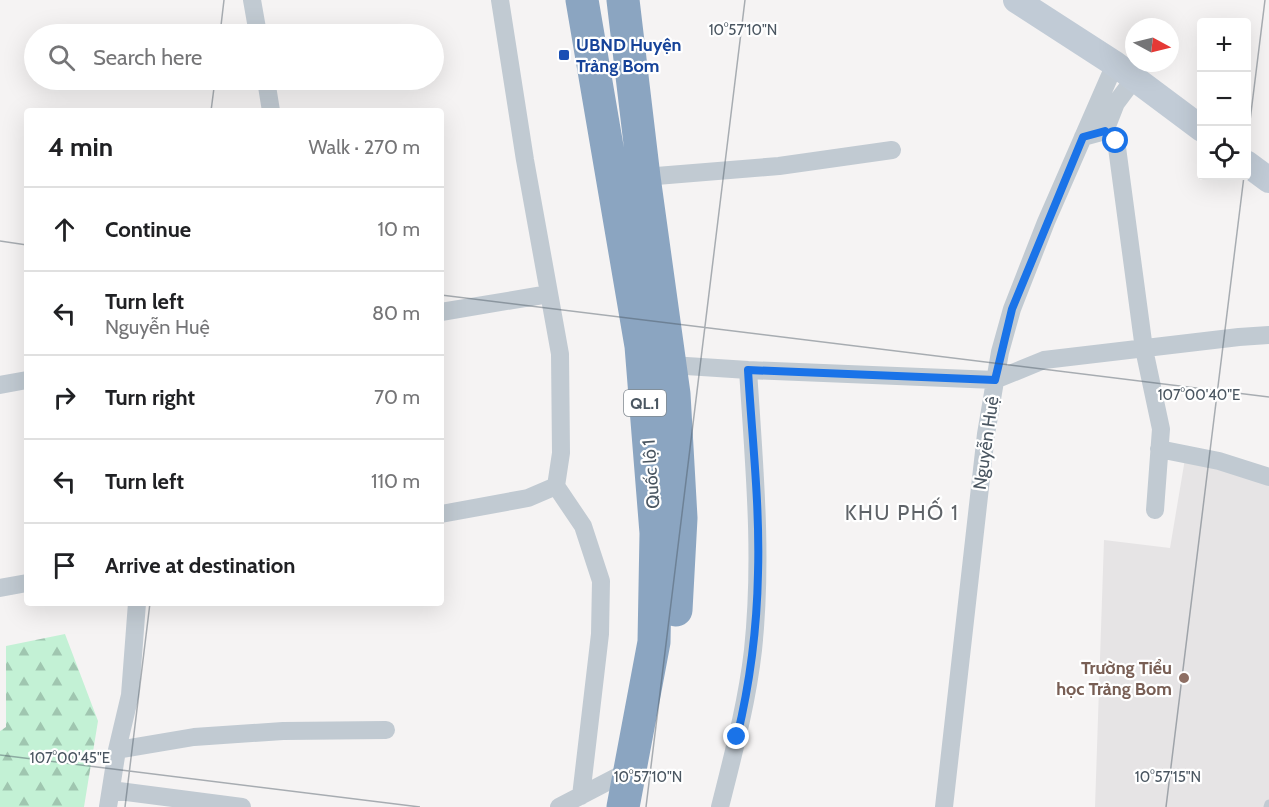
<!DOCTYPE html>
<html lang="en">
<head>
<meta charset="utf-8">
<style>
	body { margin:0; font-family:Cabin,sans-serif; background:#f6f6f6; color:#202124 }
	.controls { position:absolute; right:18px; top:18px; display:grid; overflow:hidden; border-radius:6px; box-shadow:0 6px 24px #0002 }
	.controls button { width:54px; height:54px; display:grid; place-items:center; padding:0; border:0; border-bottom:2px solid #e0e0e0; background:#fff; color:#202124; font:30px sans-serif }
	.compass { position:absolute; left:1125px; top:18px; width:54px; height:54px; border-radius:50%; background:#fff; box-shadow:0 6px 24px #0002; rotate:97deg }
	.stop { position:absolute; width:18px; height:18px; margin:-14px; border:4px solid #1a73e8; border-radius:50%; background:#fff }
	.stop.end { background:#1a73e8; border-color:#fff; box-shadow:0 2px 6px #0008 }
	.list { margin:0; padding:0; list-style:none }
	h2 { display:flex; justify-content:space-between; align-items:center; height:78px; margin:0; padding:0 24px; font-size:26px }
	h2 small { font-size:20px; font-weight:400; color:#757577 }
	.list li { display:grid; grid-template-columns:39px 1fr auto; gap:18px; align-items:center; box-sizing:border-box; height:84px; padding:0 24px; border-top:2px solid #e0e0e0 }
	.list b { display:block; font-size:22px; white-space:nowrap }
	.list p { margin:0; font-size:20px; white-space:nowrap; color:#757577 }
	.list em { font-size:20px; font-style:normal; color:#757577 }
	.icon { flex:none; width:33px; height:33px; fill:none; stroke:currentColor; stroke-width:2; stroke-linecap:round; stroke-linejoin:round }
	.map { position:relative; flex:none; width:1269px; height:807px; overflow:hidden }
	.search { position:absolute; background:#fff; box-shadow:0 6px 24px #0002; left:24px; top:24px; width:420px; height:66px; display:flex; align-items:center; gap:15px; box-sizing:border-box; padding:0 21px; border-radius:33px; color:#757577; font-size:22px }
	.panel { position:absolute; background:#fff; box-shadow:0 6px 24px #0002; left:24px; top:108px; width:420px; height:498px; border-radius:6px }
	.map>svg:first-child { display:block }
	.education { fill:#e6e4e5 }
	.forest { fill:url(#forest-firs) }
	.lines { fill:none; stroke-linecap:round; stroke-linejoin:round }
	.lane { stroke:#c1cad2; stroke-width:9 }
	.street { stroke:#c1cad2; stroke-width:18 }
	.secondary { stroke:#c1cbd6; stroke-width:26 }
	.highway { stroke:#8ba5c1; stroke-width:33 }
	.route { stroke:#1a73e8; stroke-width:8 }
	.ticks { fill:none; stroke:#4a5661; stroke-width:1.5; stroke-opacity:0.45 }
	.transit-dot { fill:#1a4fb4; stroke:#fff; stroke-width:2 }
	.education-dot { fill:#8d6e63; stroke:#fff; stroke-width:2 }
	.labels { text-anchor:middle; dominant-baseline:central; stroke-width:4.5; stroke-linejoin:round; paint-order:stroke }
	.shield { fill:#fff; stroke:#808990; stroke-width:1.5 }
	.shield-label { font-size:16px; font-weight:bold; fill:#4a5661 }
	.transit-label { font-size:18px; font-weight:bold; fill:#164399; stroke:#fff; text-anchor:start }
	.street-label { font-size:18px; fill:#4a5661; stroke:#fff }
	.education-label { font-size:18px; font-weight:bold; fill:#785e54; stroke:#fff; text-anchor:end }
	.quarter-label { font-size:21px; letter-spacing:1.5px; fill:#5f6368; stroke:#fff }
	.ticks-label { font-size:15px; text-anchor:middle; fill:#4a5661; stroke:#fff; stroke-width:4.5; stroke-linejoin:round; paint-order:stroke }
</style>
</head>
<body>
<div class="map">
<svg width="1269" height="807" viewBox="0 0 1269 807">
	<defs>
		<pattern id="forest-firs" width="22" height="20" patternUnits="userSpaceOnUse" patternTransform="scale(1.5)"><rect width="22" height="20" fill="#c3f1d5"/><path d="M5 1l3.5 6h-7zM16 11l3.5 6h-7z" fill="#a0c6b0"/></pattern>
	</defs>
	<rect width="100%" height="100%" fill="#f5f3f3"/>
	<path class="education" d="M1187 447 1269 472V807H1095L1104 540 1170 548Z"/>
	<path class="forest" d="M65 634 98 721 84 807H0V731L6 727V646Z"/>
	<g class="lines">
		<path class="lane" d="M1268 807 1269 804"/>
		<path class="street" d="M252 0 258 34
			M266 80 271 111
			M1105 131 1116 103 1134 79
			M1083 137 1105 131 1116 140 1144 349 1161 429 1155 510
			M644 177 779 166 892 150
			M441 312 549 294
			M671 365 748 370 995 380 1044 360 1239 337 1269 335
			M0 385 27 380
			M1159 449 1219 461 1269 477
			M556 486 583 526 601 581 600 634 581 796
			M441 514 528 498 556 486 561 453 560 354 525 160 500 0
			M0 588 27 583
			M117 750 194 737 283 731 386 730
			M111 790 242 807
			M108 807 117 750 130 695 137 603
			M559 807 632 769
			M720 807C733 755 747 703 753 650 763 556 754 464 748 370
			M944 807 986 434 1000 352 1012 309 1046 222 1115 64"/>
		<path class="secondary" d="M1016 0 1115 64 1202 129
			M1246 163 1269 180"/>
		<path class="highway" d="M582 0 641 346 656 533 654 642 623 807
			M623 0 644 177 674 394 681 518 676 610"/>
	</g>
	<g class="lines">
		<path class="route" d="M737 737C750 683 757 628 758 573 760 505 752 438 748 370L995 380 1012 309 1083 137 1105 131 1116 141"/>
	</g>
	<path class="ticks" d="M220 34 224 0M211 111 215 80M1246 153 1265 0M0 241 27 245M441 295 1269 397M0 755 420 807M125 807 150 603M646 807 745 0M1166 807 1244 176"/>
	<rect class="transit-dot" x="558" y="49" width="12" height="12" rx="3"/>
	<circle class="education-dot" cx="1184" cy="678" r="6"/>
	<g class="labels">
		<rect class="shield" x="624" y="390" width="42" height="26" rx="4.5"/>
		<g class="shield-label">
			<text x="645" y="403">QL.1</text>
		</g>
		<g class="transit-label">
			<text x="576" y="45">UBND Huyện<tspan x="576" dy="21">Trảng Bom</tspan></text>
		</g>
		<g class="street-label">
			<text transform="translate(986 443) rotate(-82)">Nguyễn Huệ</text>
			<text transform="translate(651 474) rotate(-94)">Quốc lộ 1</text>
		</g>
		<g class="education-label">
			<text x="1172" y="668">Trường Tiểu<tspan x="1172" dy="21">học Trảng Bom</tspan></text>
		</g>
		<g class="quarter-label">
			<text x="902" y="512">KHU PHỐ 1</text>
		</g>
	</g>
	<g class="ticks-label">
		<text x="743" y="35">10°57'10"N</text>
		<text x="1199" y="400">107°00'40"E</text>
		<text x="70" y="763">107°00'45"E</text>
		<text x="648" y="782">10°57'10"N</text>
		<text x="1168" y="782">10°57'15"N</text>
	</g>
</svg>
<div class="controls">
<button>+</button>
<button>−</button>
<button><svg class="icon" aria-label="locate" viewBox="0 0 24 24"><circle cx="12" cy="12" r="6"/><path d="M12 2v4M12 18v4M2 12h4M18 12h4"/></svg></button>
</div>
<svg class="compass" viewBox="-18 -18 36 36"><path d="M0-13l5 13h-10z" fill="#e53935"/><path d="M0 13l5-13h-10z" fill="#757577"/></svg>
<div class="stop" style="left:1116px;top:141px"></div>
<div class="stop end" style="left:737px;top:737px"></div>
<div class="search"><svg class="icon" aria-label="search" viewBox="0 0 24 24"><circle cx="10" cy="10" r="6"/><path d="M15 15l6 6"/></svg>Search here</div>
<section class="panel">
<h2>4 min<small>Walk · 270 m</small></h2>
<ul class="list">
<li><svg class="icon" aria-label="ahead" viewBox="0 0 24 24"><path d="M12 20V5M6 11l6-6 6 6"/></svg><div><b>Continue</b></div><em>10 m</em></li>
<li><svg class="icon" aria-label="left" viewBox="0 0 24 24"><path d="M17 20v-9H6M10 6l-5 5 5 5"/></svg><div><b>Turn left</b><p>Nguyễn Huệ</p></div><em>80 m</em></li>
<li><svg class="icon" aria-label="right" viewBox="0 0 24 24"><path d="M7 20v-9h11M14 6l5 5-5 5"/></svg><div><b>Turn right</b></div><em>70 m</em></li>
<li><svg class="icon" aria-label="left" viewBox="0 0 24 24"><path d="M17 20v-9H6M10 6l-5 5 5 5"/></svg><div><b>Turn left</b></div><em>110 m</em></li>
<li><svg class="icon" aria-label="arrive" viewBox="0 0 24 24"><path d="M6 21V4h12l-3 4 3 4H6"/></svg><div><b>Arrive at destination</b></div></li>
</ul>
</section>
</div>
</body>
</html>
